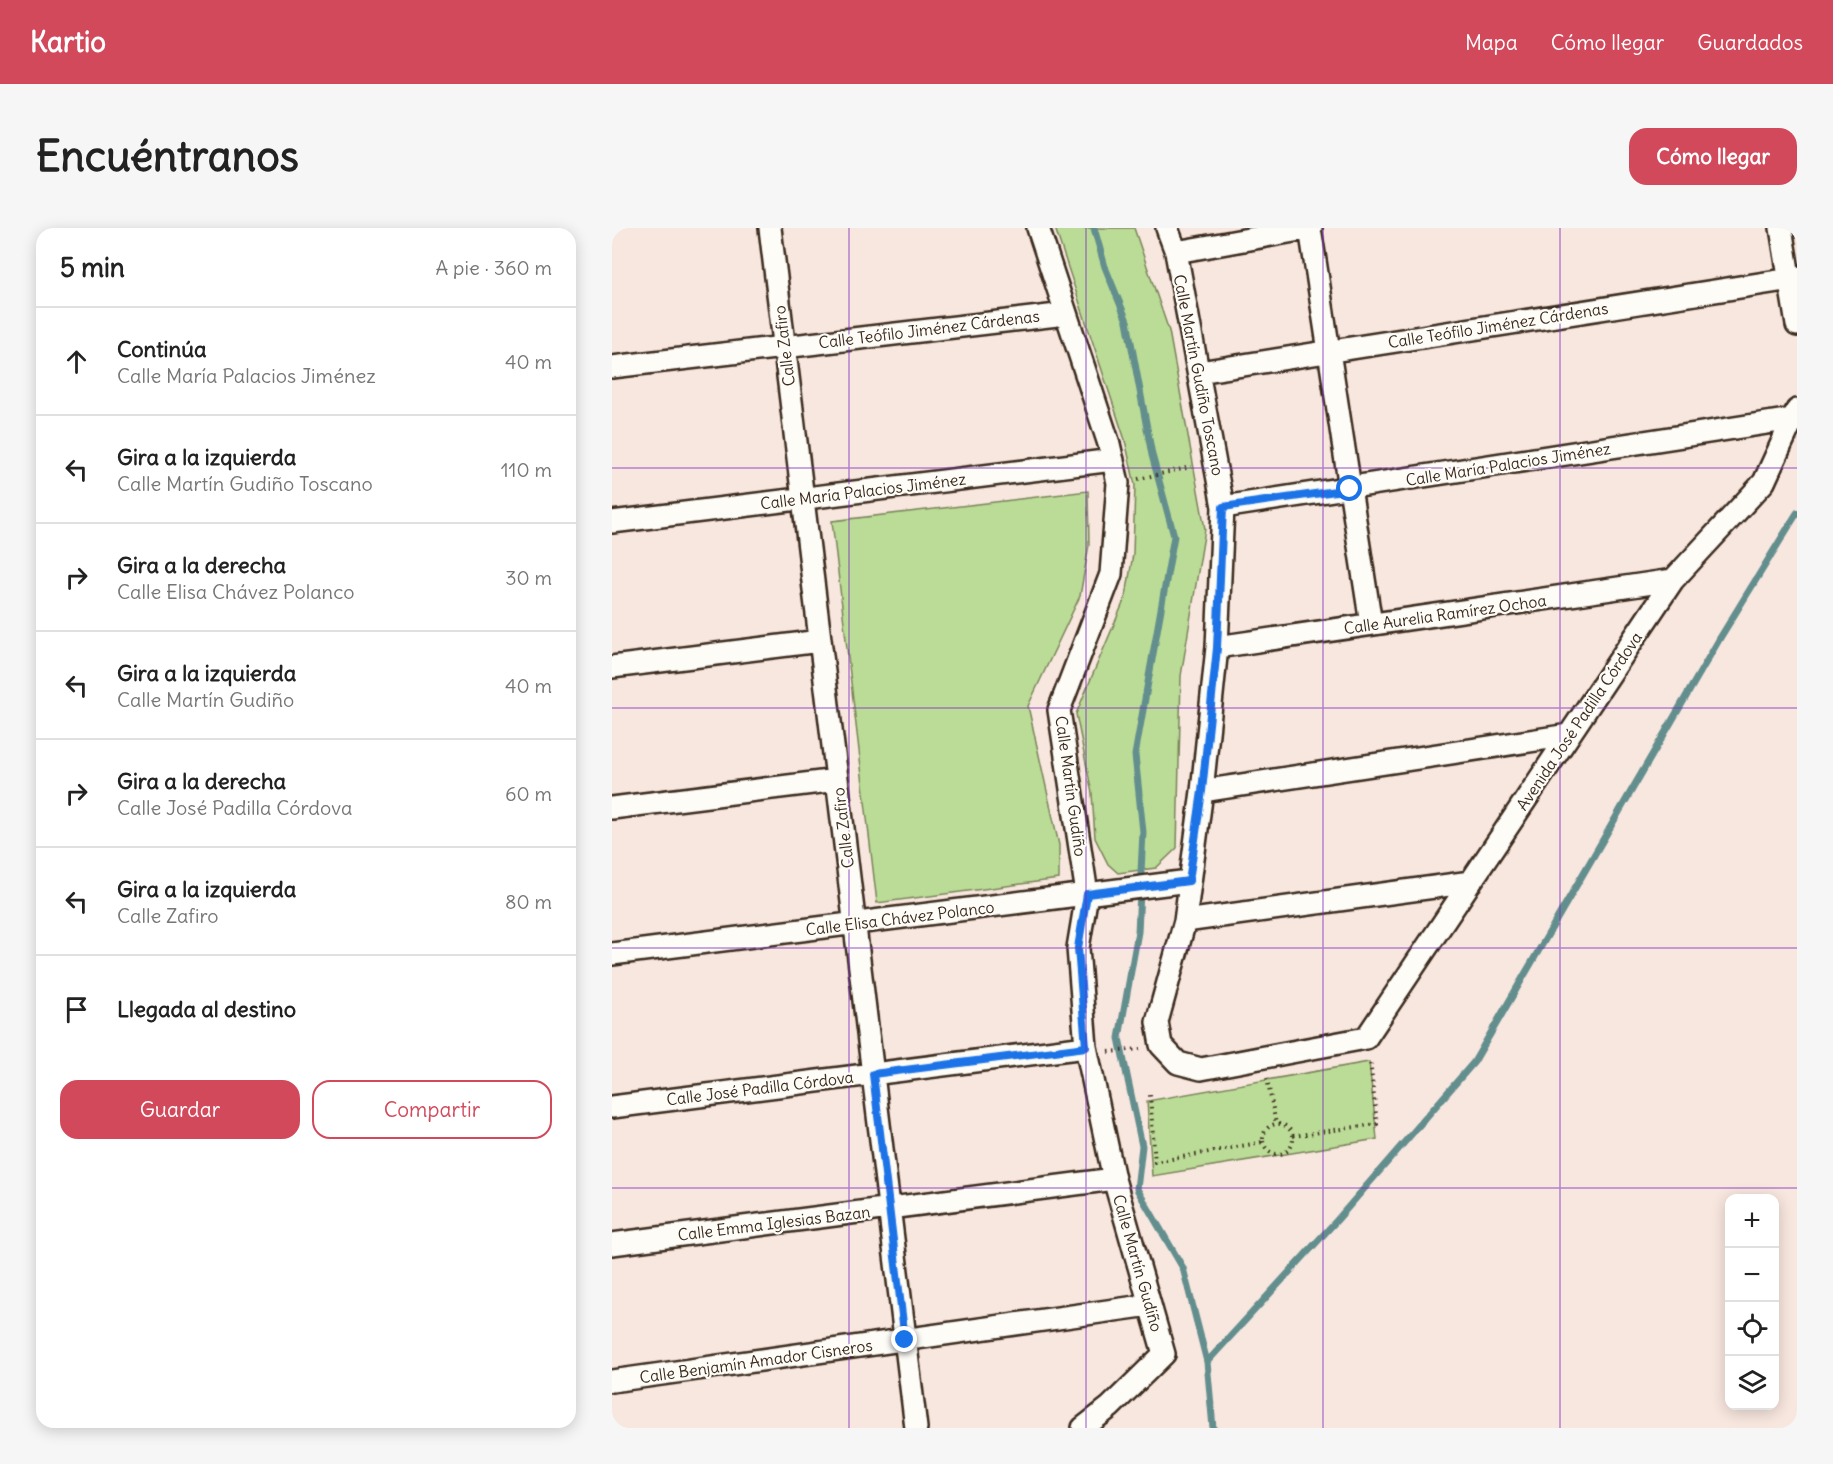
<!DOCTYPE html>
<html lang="es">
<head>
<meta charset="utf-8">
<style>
	body { margin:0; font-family:Delius,sans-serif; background:#f6f6f6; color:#222 }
	.controls { position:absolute; right:18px; bottom:18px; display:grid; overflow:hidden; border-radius:12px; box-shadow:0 3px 15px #0003 }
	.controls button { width:54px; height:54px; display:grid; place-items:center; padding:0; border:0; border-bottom:2px solid #e0e0e0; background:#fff; color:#222; font:30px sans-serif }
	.stop { position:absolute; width:18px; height:18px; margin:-14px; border:4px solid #1a73e8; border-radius:50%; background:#fff }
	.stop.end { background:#1a73e8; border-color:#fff; box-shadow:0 2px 6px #0008 }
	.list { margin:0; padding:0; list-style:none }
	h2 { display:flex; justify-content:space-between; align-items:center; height:78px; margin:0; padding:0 24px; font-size:26px }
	h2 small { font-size:20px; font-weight:400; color:#767676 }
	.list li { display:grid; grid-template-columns:39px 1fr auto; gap:18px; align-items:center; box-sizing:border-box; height:108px; padding:0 24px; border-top:2px solid #e0e0e0 }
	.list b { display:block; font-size:22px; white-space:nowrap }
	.list p { margin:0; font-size:20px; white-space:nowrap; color:#767676 }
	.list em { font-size:20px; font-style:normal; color:#767676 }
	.actions { display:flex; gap:12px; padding:18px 24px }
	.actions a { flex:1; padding:14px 0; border:2px solid #d1495b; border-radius:18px; text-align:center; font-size:21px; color:#d1495b }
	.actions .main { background:#d1495b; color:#fff }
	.icon { flex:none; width:33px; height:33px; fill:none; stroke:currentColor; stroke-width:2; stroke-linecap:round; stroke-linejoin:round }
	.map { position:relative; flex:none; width:1185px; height:1200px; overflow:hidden; border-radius:18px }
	header { display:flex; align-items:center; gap:36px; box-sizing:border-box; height:84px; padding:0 30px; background:#d1495b; color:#fff }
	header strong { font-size:28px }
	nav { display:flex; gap:33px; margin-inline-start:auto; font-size:21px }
	.intro { display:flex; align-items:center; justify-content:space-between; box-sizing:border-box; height:144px; padding:0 36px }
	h1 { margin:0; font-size:42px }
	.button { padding:15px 27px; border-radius:18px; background:#d1495b; color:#fff; font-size:21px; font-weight:700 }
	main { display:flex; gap:36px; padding:0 36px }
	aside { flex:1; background:#fff; border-radius:18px; box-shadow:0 3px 15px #0003 }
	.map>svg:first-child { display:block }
	.green { fill:#badc96; stroke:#7a835a; stroke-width:1.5 }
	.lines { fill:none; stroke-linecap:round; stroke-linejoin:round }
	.stream { stroke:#648e8e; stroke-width:7 }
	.minor-casing { stroke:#3b2a1e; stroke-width:26 }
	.path { stroke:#3b2a1e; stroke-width:4; stroke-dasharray:1.5 4.5; stroke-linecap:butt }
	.minor { stroke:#fdfcf7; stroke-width:21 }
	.route { stroke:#1a73e8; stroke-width:8 }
	.grid { fill:none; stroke:#7b2cbf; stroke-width:1.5; stroke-opacity:0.55 }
	.labels { text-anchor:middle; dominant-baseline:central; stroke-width:4.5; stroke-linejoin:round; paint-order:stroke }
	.street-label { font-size:16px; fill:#3b2a1e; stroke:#fdfcf7 }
</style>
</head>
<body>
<header>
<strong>Kartio</strong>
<nav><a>Mapa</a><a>Cómo llegar</a><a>Guardados</a></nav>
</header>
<div class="intro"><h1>Encuéntranos</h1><a class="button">Cómo llegar</a></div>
<main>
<aside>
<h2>5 min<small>A pie · 360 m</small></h2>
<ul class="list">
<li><svg class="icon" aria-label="ahead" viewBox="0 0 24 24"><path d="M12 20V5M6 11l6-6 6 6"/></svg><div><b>Continúa</b><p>Calle María Palacios Jiménez</p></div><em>40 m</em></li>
<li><svg class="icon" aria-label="left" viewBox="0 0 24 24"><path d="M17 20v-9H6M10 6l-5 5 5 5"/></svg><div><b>Gira a la izquierda</b><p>Calle Martín Gudiño Toscano</p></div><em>110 m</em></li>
<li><svg class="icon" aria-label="right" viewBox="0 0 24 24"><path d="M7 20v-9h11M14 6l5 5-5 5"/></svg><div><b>Gira a la derecha</b><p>Calle Elisa Chávez Polanco</p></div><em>30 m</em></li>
<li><svg class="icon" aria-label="left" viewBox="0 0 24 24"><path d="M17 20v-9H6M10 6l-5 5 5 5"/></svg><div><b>Gira a la izquierda</b><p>Calle Martín Gudiño</p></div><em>40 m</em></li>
<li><svg class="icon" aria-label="right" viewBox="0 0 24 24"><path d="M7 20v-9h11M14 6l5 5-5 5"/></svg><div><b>Gira a la derecha</b><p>Calle José Padilla Córdova</p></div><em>60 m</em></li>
<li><svg class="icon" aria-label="left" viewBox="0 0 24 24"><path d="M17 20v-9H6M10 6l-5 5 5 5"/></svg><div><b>Gira a la izquierda</b><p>Calle Zafiro</p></div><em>80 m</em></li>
<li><svg class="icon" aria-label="arrive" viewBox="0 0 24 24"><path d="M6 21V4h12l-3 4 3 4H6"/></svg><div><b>Llegada al destino</b></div></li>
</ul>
<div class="actions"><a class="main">Guardar</a><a>Compartir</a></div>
</aside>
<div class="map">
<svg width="1185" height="1200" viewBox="0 0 1185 1200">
	<rect width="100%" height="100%" fill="#f8e7df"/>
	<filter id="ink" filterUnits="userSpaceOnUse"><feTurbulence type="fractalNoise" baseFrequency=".0167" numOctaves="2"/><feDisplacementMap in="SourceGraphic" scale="12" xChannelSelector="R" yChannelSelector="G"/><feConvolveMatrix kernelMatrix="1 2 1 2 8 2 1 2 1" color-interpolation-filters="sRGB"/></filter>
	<g filter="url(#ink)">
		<path class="green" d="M443 0H522L557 103 593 301 569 448 565 620 544 640 506 645 496 636 483 610 480 565 464 486 514 368 521 326 523 257 513 212Z
			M476 263 477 317 468 368 416 478 447 617V651L265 675 220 293Z
			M757 834 765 911 540 948 535 873Z"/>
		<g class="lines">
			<path class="stream" d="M482 0 493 39 515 93 540 227 562 308 523 527 531 604 526 704 507 810 530 918 525 961 571 1040 595 1134 601 1200
				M595 1134 725 992 862 834 1108 410 1185 285"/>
			<defs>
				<path id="minor" d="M158 0 304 1200
					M426 0 497 216 506 255 499 346 447 482 475 666 466 720 474 819 502 951 552 1126 498 1179 471 1200
					M555 0 564 24 611 279 605 419 590 563 573 693 545 794 549 817 566 835 589 841 754 810 1061 352 1152 254 1185 182
					M698 0 759 396
					M1169 0 1185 97
					M564 24 699 0
					M0 139 454 86
					M587 144 1185 50
					M611 279 1181 191
					M0 294 501 232
					M605 419 1061 352
					M0 439 208 413
					M590 563 957 507
					M0 580 225 552
					M573 693 859 654
					M0 726 577 653
					M0 879 474 819
					M0 1016 502 951
					M0 1153 538 1077"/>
			</defs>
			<use href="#minor" class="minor-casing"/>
			<path class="path" d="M526 251 579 239
				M497 824 528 821
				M655 850 664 896
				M538 867 543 934 651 914
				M651 911a15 15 0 1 1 30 0a15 15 0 1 1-30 0Z
				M681 908 765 896 758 832"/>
			<use href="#minor" class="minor"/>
		</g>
	</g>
	<g class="lines" filter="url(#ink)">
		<path class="route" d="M293 1112 261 846 474 819 466 720 475 666 577 653 590 563 605 420 611 279 738 261"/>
	</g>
	<path class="grid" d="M237 0V1200M474 0V1200M711 0V1200M948 0V1200M0 240H1185M0 480H1185M0 720H1185M0 960H1185"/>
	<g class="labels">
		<g class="street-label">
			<text transform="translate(886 97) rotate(-9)">Calle Teófilo Jiménez Cárdenas</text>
			<text transform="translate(317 101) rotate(-7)">Calle Teófilo Jiménez Cárdenas</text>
			<text transform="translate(172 118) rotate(-97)">Calle Zafiro</text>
			<text transform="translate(587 147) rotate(79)">Calle Martín Gudiño Toscano</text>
			<text transform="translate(896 236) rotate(-9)">Calle María Palacios Jiménez</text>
			<text transform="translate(251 263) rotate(-7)">Calle María Palacios Jiménez</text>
			<text transform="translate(833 386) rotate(-8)">Calle Aurelia Ramírez Ochoa</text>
			<text transform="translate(967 493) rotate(-56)">Avenida José Padilla Córdova</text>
			<text transform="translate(459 558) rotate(82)">Calle Martín Gudiño</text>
			<text transform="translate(231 600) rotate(-97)">Calle Zafiro</text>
			<text transform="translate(288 690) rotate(-7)">Calle Elisa Chávez Polanco</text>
			<text transform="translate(148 860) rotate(-7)">Calle José Padilla Córdova</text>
			<text transform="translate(162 995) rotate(-7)">Calle Emma Iglesias Bazan</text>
			<text transform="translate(526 1035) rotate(74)">Calle Martín Gudiño</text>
			<text transform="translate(144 1133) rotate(-8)">Calle Benjamín Amador Cisneros</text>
		</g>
	</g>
</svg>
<div class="controls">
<button>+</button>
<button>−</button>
<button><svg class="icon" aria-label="locate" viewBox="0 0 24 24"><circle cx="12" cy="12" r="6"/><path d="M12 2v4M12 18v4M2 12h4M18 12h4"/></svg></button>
<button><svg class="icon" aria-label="layers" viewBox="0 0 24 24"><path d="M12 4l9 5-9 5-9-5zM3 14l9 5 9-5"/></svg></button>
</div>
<div class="stop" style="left:738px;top:261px"></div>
<div class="stop end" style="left:293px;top:1112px"></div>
</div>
</main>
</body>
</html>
